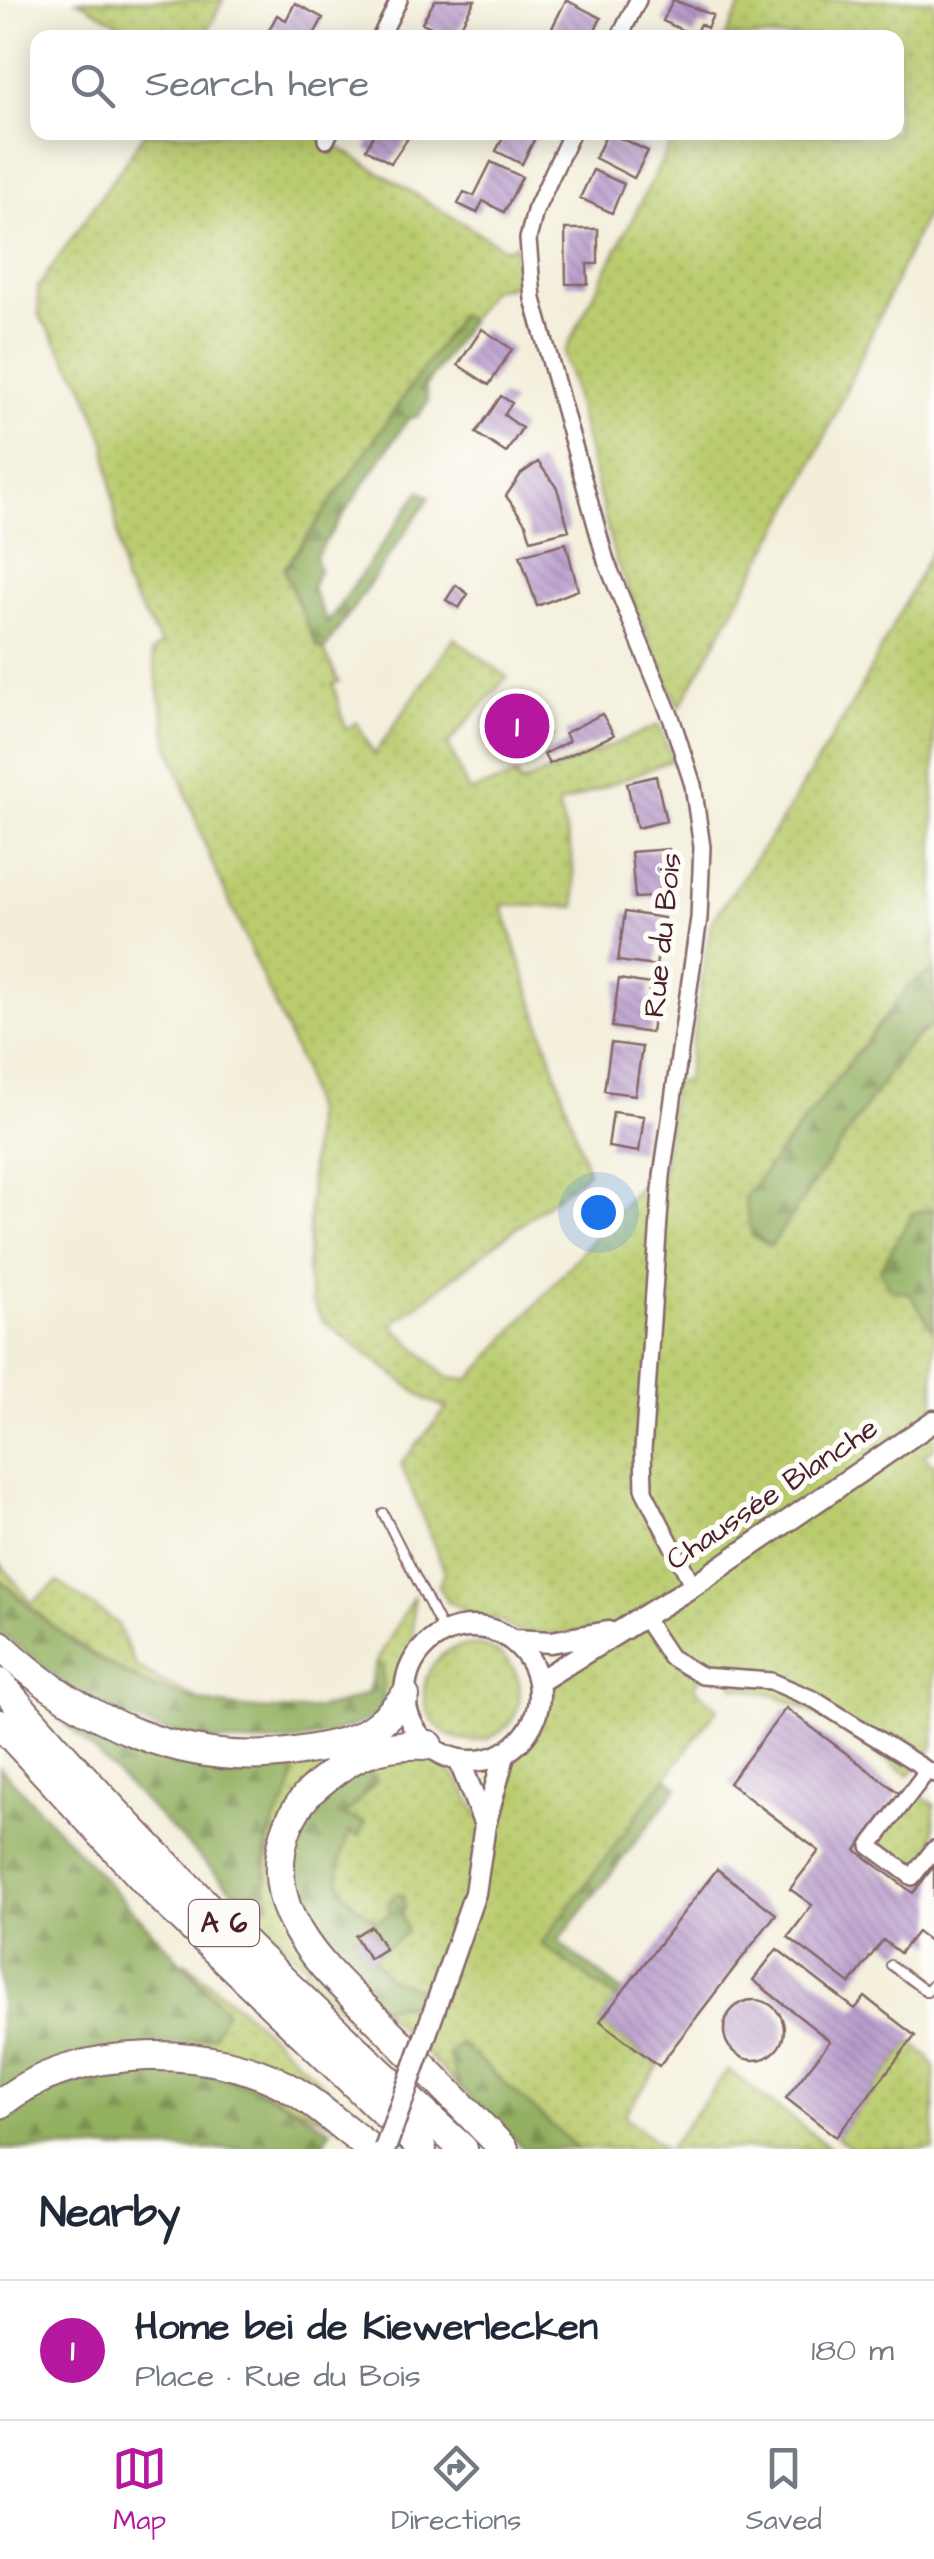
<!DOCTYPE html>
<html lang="en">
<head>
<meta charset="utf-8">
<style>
	body { margin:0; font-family:"Architects Daughter",sans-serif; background:#f2f2f3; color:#1f2937 }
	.you { position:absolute; left:598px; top:1212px; width:35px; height:35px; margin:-25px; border:8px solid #fff; border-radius:50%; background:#1a73e8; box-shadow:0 0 0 15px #1a73e833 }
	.badge { display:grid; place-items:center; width:65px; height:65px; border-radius:50%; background:#b5179e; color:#fff; font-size:32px; font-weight:700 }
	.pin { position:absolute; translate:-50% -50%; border:5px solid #fff; box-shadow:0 2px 10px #0006 }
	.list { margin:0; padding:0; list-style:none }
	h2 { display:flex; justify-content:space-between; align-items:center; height:130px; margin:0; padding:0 40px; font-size:42px }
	h2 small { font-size:32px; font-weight:400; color:#747a83 }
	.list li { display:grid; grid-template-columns:65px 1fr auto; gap:30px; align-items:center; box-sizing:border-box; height:140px; padding:0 40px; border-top:2px solid #e0e1e3 }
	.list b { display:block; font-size:38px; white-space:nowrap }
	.list p { margin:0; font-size:32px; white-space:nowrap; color:#747a83 }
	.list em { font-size:32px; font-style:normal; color:#747a83 }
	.icon { flex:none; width:55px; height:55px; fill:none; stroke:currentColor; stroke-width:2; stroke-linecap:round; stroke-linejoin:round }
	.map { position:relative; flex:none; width:934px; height:2149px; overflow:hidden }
	.search { position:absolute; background:#fff; box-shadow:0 5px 25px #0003; left:30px; right:30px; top:30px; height:110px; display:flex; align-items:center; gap:25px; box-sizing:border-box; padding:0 35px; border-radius:20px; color:#747a83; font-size:38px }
	.sheet { height:270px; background:#fff }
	nav { display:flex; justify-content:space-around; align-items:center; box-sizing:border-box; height:140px; border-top:2px solid #e0e1e3; background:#fff; font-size:28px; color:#747a83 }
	nav a { display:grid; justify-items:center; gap:5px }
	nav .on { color:#b5179e }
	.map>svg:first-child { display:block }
	.grass { fill:url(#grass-dots); stroke:#82764c; stroke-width:2.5 }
	.forest { fill:url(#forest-firs); stroke:#6e6846; stroke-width:2.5 }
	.building { fill:url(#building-back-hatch) }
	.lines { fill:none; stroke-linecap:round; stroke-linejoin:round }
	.service-casing { stroke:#856768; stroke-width:12 }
	.minor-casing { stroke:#856768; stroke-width:20 }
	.secondary-casing { stroke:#856768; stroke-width:25 }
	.motorway-casing { stroke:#856768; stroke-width:32 }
	.service { stroke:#fff; stroke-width:8 }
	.minor { stroke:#fff; stroke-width:15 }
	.secondary { stroke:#fff; stroke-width:20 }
	.motorway { stroke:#fff; stroke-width:28 }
	.secondary-bridge-casing { stroke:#856768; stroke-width:25; stroke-linecap:butt }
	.secondary-bridge { stroke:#fff; stroke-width:20 }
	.labels { text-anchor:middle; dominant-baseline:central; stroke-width:10; stroke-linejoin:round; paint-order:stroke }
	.shield { fill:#fdfcf7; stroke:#806168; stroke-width:2.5 }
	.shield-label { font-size:28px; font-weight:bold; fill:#4a1f2b }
	.street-label { font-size:30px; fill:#4a1f2b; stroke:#fdfcf7 }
</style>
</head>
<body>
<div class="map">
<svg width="934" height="2149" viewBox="0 0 934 2149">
	<defs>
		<pattern id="grass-dots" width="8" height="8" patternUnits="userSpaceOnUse" patternTransform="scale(2.5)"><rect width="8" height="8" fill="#bacc6e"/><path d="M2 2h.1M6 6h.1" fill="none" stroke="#a1af5f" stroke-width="1.8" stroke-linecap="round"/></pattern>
		<pattern id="forest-firs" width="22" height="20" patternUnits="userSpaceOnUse" patternTransform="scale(2.5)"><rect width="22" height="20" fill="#93b061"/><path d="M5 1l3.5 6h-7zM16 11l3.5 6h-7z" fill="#7a8f50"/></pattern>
		<pattern id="building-back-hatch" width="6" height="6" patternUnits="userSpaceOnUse" patternTransform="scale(2.5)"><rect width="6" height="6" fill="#b699cb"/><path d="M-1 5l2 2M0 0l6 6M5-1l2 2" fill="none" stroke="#967ca5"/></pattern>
	</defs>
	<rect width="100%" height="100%" fill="#fdfcf7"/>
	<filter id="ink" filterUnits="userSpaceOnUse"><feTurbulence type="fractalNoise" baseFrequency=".01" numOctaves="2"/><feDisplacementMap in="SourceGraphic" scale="20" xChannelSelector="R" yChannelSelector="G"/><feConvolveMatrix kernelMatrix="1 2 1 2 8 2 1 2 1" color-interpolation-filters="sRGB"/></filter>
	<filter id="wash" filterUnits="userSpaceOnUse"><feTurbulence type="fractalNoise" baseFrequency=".0048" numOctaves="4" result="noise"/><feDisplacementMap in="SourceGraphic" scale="40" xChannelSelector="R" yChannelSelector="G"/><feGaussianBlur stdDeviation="2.25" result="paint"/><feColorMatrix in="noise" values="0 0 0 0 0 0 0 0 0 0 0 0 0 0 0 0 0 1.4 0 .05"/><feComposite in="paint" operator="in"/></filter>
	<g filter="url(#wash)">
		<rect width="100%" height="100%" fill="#f3eed9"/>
		<path class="grass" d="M77 0H223L205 37H143Z
			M744 0H934V196L801 489 679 708 615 559 564 353 676 133 896 132V38L725 37Z
			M145 133H315L505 249 516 244V279L510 287 491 289 469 321 461 315 284 570 317 647 324 650 339 682 333 684 346 730 357 722 374 755 454 638 507 677 448 744 469 792 517 775 520 784 659 725 672 760 558 805 572 854 576 907 502 905 588 1172 392 1325 448 1378 470 1379 649 1176 662 1175 672 1084 686 1080 711 922 778 826 854 701 934 546V970L911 984 744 1198 934 1023V1448L923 1456 934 1464V1746L909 1775C854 1740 800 1693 734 1687L730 1676H702L694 1687 718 1708 542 1944 617 1999 600 2022 659 2066 624 2115 664 2149H578L460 2043V2088L379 2007 389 1978 369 1959 385 1949 405 1908 377 1921C332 1890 334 1882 349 1832L363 1822 343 1817 362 1767 422 1752 456 1777 484 1823 508 1768 536 1737 561 1667 613 1632 521 1634 498 1620 474 1616 449 1602 438 1587 445 1572 401 1464 447 1408 427 1400 322 1320 312 1301 307 1276 313 1114 302 1067 210 858 169 745 152 652 161 644 124 582 106 444 84 386 39 315 38 287Z
			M0 1563 32 1603 58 1582 117 1623 136 1667 210 1706C128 1685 60 1638 0 1579Z
			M413 1597V1645L382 1713 376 1663Z
			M424 1693a48 48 0 1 1 96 0a48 48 0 1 1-96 0Z
			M356 1749 271 1854 428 2083 424 2088 302 1973 307 1968 251 1909 269 1905C259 1847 281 1819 285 1764Z
			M913 1790 934 1804V1849L912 1877 870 1846Z
			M184 1961 252 2018 392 2149 157 2045 226 2012Z
			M911 2042 928 2056 934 2068V2149H852L836 2137Z
			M728 2070 832 2149H668Z"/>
		<path class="forest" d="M460 315 469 321 425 387 428 401 418 416 408 419 315 557 319 570 312 588 327 623 420 491 430 497 324 650 317 647 284 570Z
			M934 970V1023L912 1039 771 1246 752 1236 744 1198 911 984Z
			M934 1208V1331L910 1294 890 1289 880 1269 913 1213Z
			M0 1579C76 1654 147 1701 255 1709 297 1712 329 1711 368 1693L376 1663 383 1667 382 1713C290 1762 176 1748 87 1698 56 1681 28 1654 0 1633Z
			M22 1679 78 1715 285 1764 294 1773C292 1796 283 1805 273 1825 261 1850 265 1878 269 1905L251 1909Z
			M0 1767 226 2011 212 2037 157 2045 0 2091Z
			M362 1767 377 1781 344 1816 364 1822 360 1836 349 1832C334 1883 332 1891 377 1921L389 1914V1901L396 1894 404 1896 402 1916 407 1932 385 1949 371 1926 355 1936 389 1978 419 1989 416 2003 379 2007C302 1925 240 1849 362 1767Z
			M666 1777 678 1787 558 1942 623 1992 617 1999 541 1944Z
			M460 2043 578 2149H524L460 2088 448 2054Z
			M134 2069C221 2070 257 2083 331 2130L321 2149H0V2119C43 2089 83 2078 134 2069Z"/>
		<g id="blocks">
			<path class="building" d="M435 0H475L454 38 422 23Z
				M566 0 601 18 591 38H547Z
				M673 0 713 15 707 28 700 24 694 36 663 21Z
				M295 3 323 18 312 38H278L269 30 277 15 286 20Z
				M375 132H412L391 163 366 149Z
				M506 132H538L522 164 496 151Z
				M608 132 648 151 634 178 595 158Z
				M491 162 522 177 504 212 483 201 477 213 458 204 464 192 474 196Z
				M593 170 624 184 612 213 580 198Z
				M565 229H598V264H587L588 284H566Z
				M482 329 512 349 489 385 458 365Z
				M501 396 512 403 504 415 522 428 506 453 476 433Z
				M538 462 557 488 569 530 531 540 526 524 506 496 521 474Z
				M566 543 578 590 537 606 520 555Z
				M456 585 468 594 459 608 446 600Z
				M526 695 548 734 507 757 485 717Z
				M602 714 614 735 549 764 544 754 569 741 565 733Z
				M656 776 666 821 637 828 627 783Z
				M669 849 672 896 635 898 631 852Z
				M625 912 664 918 656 966 618 961Z
				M619 979 650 984 648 999 655 1000 651 1033 612 1027Z
				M611 1043 642 1047 635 1095 604 1091Z
				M613 1112 644 1116 639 1152 608 1147Z
				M786 1708 899 1793 856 1850 913 1893 934 1866V1945L917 1932 900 1953 883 1940 850 1984 788 1937 812 1905 790 1889 819 1851 729 1783Z
				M717 1869 776 1914 659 2066 600 2021Z
				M371 1926 385 1949 369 1959 355 1936Z
				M777 1949 855 2009 865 1997 915 2036 836 2137 786 2098 830 2041 753 1980Z
				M724 2030a30 30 0 1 1 60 0a30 30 0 1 1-60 0Z"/>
		</g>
	</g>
	<g filter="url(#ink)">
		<use href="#blocks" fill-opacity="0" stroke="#856768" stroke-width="2.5"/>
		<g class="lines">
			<defs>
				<path id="service" d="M383 1513 444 1633
					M891 1965 927 1992 934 1983"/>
				<path id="minor" d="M380 38 399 0
					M619 38 638 0
					M572 132 535 211 528 239 533 299 606 561 672 720 693 785 702 847 699 918 662 1176 643 1450 644 1491 693 1586
					M326 140 330 132
					M642 1615 670 1657 702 1676 771 1681 815 1700 934 1774
					M928 1770 870 1846 912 1877 934 1849"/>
				<path id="secondary" d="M405 1694a67 67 0 1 1 134 0a67 67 0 1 1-134 0Z
					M513 1640 551 1642 608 1632
					M538 1682 693 1586 934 1421
					M459 1760 485 1825
					M426 2034 475 1893 485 1825 505 1752"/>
				<path id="motorway" d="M0 1645C80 1721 188 1771 301 1751 352 1742 372 1738 405 1696
					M0 1683C142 1850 302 2001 463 2149
					M0 1724 156 1893 422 2149
					M429 1745C378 1742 350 1756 312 1790 278 1823 271 1876 291 1918 311 1960 348 1991 380 2023 422 2065 463 2107 504 2149
					M0 2104C75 2042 218 2042 298 2093 323 2110 347 2131 371 2149"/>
			</defs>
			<use href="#service" class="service-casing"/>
			<use href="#minor" class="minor-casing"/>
			<use href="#secondary" class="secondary-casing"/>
			<use href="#motorway" class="motorway-casing"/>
			<use href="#service" class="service"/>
			<use href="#minor" class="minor"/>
			<use href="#secondary" class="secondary"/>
			<use href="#motorway" class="motorway"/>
			<defs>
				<path id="secondary-bridge" d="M385 2149 426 2034"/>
			</defs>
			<use href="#secondary-bridge" class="secondary-bridge-casing"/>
			<use href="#secondary-bridge" class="secondary-bridge"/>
		</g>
	</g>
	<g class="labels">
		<rect class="shield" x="189" y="1900" width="70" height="46" rx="8"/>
		<g class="shield-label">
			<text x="224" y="1923">A 6</text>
		</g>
		<g class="street-label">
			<text transform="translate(663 935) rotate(-84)">Rue du Bois</text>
			<text transform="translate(772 1494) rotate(-34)">Chaussée Blanche</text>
		</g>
	</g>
</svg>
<div class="you"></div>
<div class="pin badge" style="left:517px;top:726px">1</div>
<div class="search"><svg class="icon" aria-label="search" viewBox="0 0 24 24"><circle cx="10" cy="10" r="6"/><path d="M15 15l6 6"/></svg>Search here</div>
</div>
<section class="sheet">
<h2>Nearby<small></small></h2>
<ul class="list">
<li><span class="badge">1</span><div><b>Home bei de Kiewerlecken</b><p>Place · Rue du Bois</p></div><em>180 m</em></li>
</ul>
</section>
<nav>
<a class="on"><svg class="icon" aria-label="map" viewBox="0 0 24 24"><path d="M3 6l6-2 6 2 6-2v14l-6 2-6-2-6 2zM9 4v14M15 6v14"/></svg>Map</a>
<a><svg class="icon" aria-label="directions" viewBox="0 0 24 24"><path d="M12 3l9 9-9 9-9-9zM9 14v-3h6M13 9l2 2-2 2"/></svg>Directions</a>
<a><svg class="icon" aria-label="saved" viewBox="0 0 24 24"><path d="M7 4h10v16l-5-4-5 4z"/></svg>Saved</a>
</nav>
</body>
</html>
